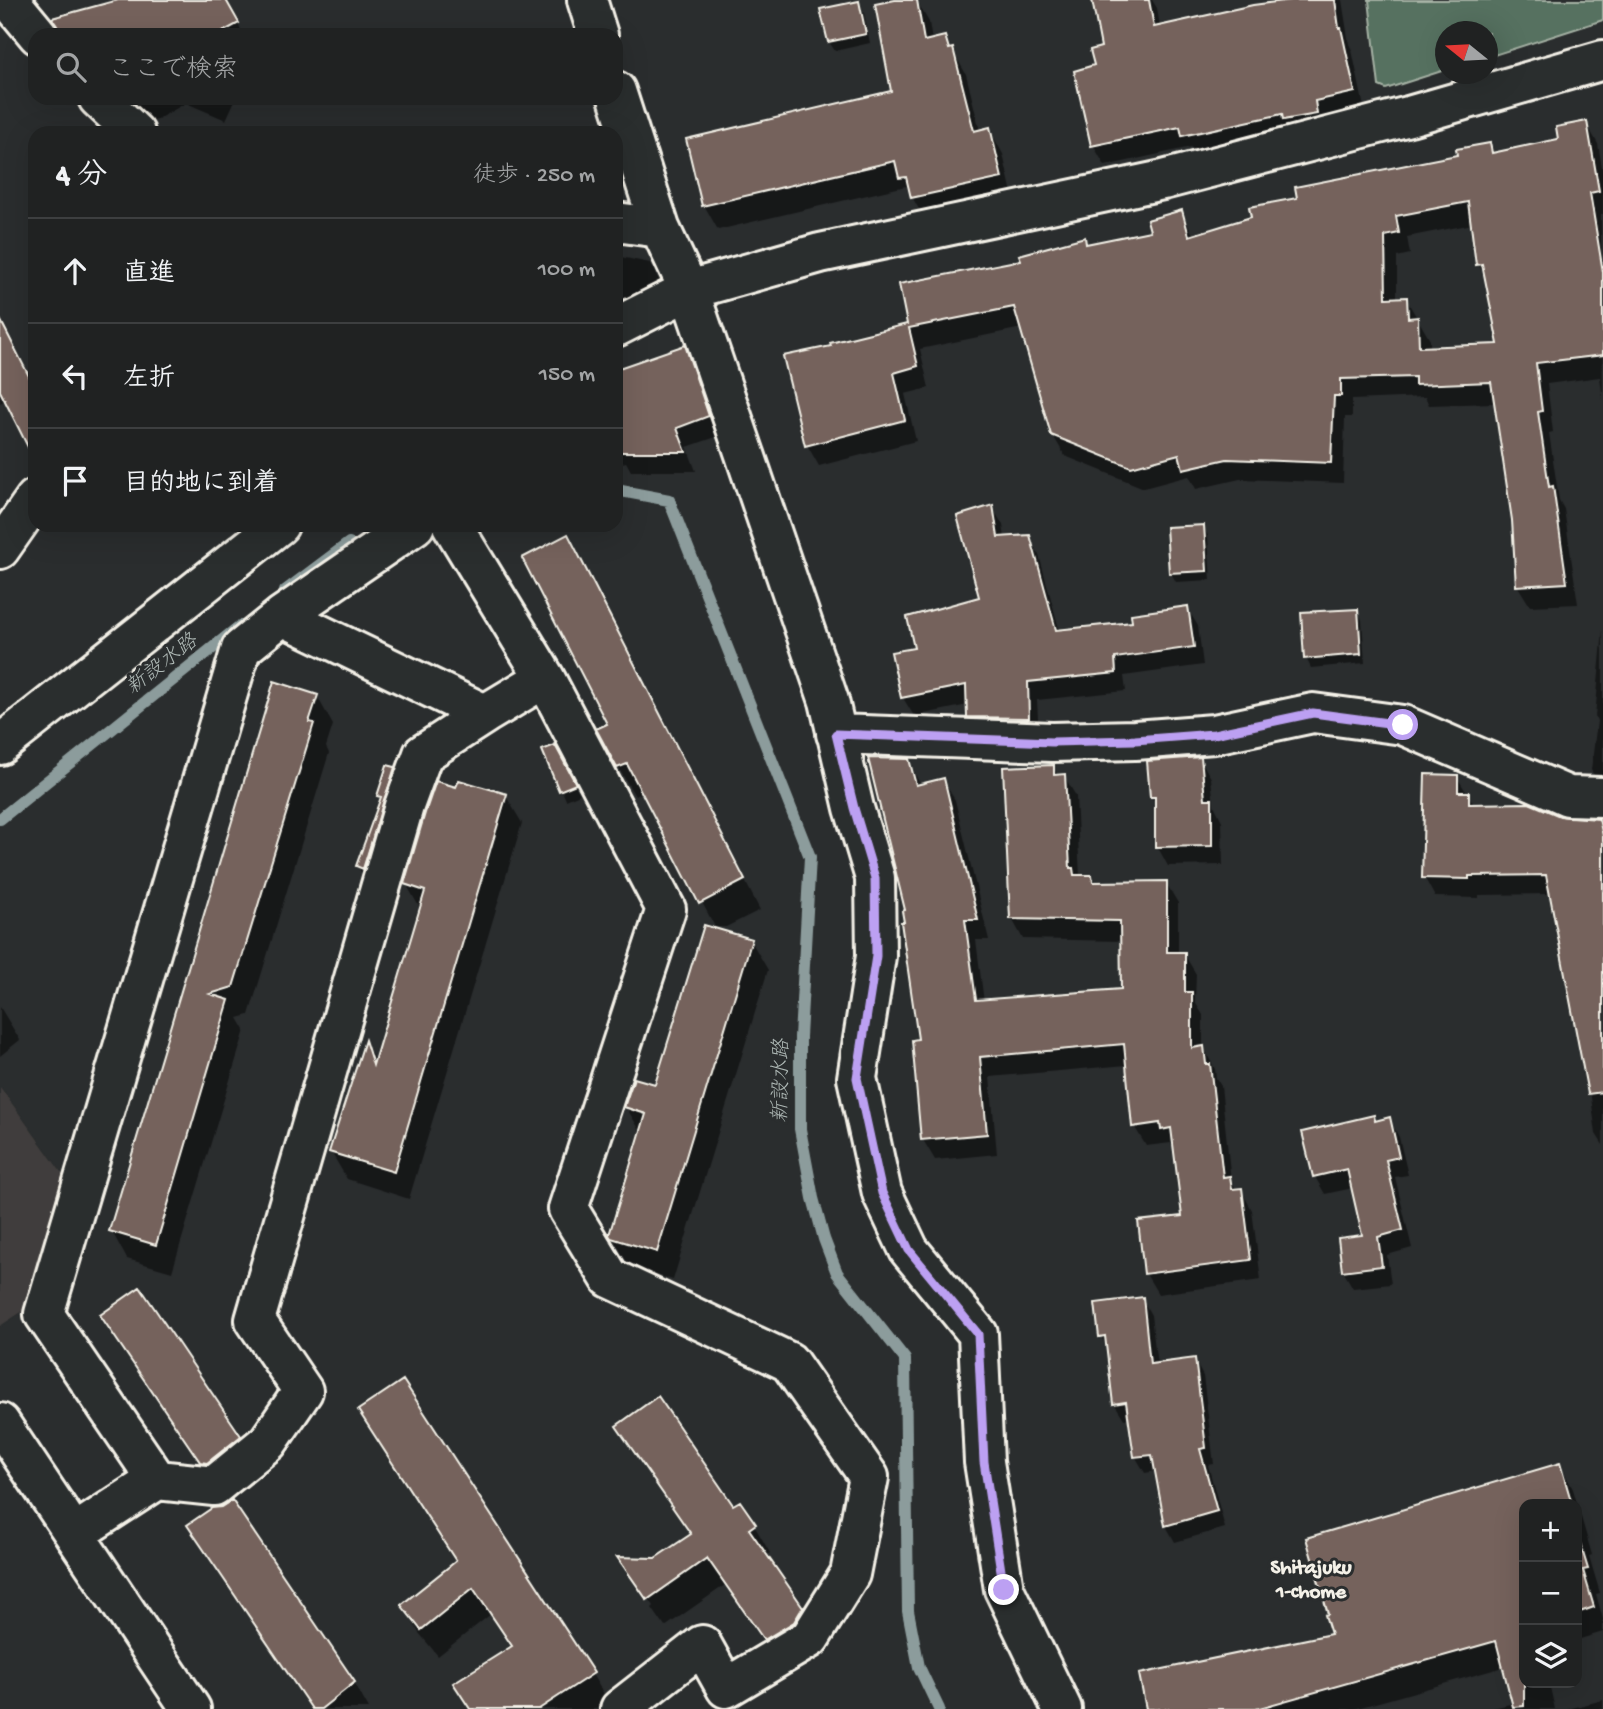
<!DOCTYPE html>
<html lang="ja">
<head>
<meta charset="utf-8">
<style>
	body { margin:0; font-family:"Gochi Hand","Klee One",sans-serif; background:#282a2a; color:#f1f3f6 }
	.controls { position:absolute; right:21px; bottom:21px; display:grid; overflow:hidden; border-radius:14px; box-shadow:0 7px 28px #0002 }
	.controls button { width:63px; height:63px; display:grid; place-items:center; padding:0; border:0; border-bottom:2px solid #3d3f40; background:#202222; color:#f1f3f6; font:35px sans-serif }
	.compass { position:absolute; left:1435px; top:21px; width:63px; height:63px; border-radius:50%; background:#202222; box-shadow:0 7px 28px #0002; rotate:288deg }
	.stop { position:absolute; width:21px; height:21px; margin:-16px; border:5px solid #bca0f2; border-radius:50%; background:#fff }
	.stop.end { background:#bca0f2; border-color:#fff; box-shadow:0 2px 7px #0008 }
	.list { margin:0; padding:0; list-style:none }
	h2 { display:flex; justify-content:space-between; align-items:center; height:91px; margin:0; padding:0 28px; font-size:30px }
	h2 small { font-size:23px; font-weight:400; color:#a2a4a5 }
	.list li { display:grid; grid-template-columns:46px 1fr auto; gap:21px; align-items:center; box-sizing:border-box; height:105px; padding:0 28px; border-top:2px solid #3d3f40 }
	.list b { display:block; font-size:26px; white-space:nowrap }
	.list em { font-size:23px; font-style:normal; color:#a2a4a5 }
	.icon { flex:none; width:38px; height:38px; fill:none; stroke:currentColor; stroke-width:2; stroke-linecap:round; stroke-linejoin:round }
	.map { position:relative; flex:none; width:1603px; height:1709px; overflow:hidden }
	.search { position:absolute; background:#202222; box-shadow:0 7px 28px #0002; left:28px; top:28px; width:595px; height:77px; display:flex; align-items:center; gap:18px; box-sizing:border-box; padding:0 24px; border-radius:21px; color:#a2a4a5; font-size:26px }
	.panel { position:absolute; background:#202222; box-shadow:0 7px 28px #0002; left:28px; top:126px; width:595px; height:406px; border-radius:21px }
	.map>svg:first-child { display:block }
	.built { fill:#403d3c }
	.green { fill:#567160; stroke:#a5b1a4; stroke-width:2 }
	.shadow { fill:#0007; fill-rule:evenodd }
	.lines { fill:none; stroke-linecap:round; stroke-linejoin:round }
	.stream { stroke:#8c9c9c; stroke-width:12 }
	.building { fill:#74625b; stroke:#f4f1e8; stroke-width:2; fill-rule:evenodd }
	.minor-casing { stroke:#f4f1e8; stroke-width:44 }
	.minor { stroke:#2a2d2e; stroke-width:38 }
	.route { stroke:#bca0f2; stroke-width:9 }
	.labels { text-anchor:middle; dominant-baseline:central; stroke-width:6; stroke-linejoin:round; paint-order:stroke }
	.water-label { font-size:21px; font-style:italic; fill:#afb9b6; stroke:#2a2d2e }
	.neighbourhood-label { font-size:21px; font-weight:bold; fill:#f4f1e8; stroke:#2a2d2e }
</style>
</head>
<body>
<div class="map">
<svg width="1603" height="1709" viewBox="0 0 1603 1709">
	<rect width="100%" height="100%" fill="#2a2d2e"/>
	<filter id="ink" filterUnits="userSpaceOnUse"><feTurbulence type="fractalNoise" baseFrequency=".0143" numOctaves="2"/><feDisplacementMap in="SourceGraphic" scale="14" xChannelSelector="R" yChannelSelector="G"/><feConvolveMatrix kernelMatrix="1 2 1 2 8 2 1 2 1" color-interpolation-filters="sRGB"/></filter>
	<g filter="url(#ink)">
		<path class="built" d="M0 1087 66 1179 26 1309 0 1326Z"/>
		<path class="green" d="M1369 0H1603V20L1488 57V32H1446L1445 70 1386 89 1379 86Z"/>
		<path class="shadow" d="M124 0H224L244 35H71Z
			M904 0H916L929 22 932 41 945 38 966 74 980 131 989 129 1003 154 1014 202 926 222 906 186 718 230 704 205 893 92Z
			M1094 0H1152L1157 8 1160 27 1287 0H1342L1349 44 1352 50 1365 112 1196 155 1191 147 1105 166 1093 145 1097 67 1103 49Z
			M858 3 864 13 870 43 835 51 829 42Z
			M125 98H236L226 120 186 103 149 124Z
			M1586 123 1598 144 1603 173V214H1601L1603 400 1600 377 1547 384 1553 432 1549 433 1559 500 1564 509 1578 604 1530 606 1517 585 1514 520 1496 403 1429 405 1425 397 1352 400V417H1345L1343 483 1240 479 1196 489 1189 476 1144 488 1065 456 1052 434 1022 328 920 349 929 388 905 394 916 441 819 466 807 445 833 348 909 325 1023 262 1084 239 1088 246 1152 232 1181 212 1194 236 1253 218 1299 199 1459 157 1489 145 1495 154 1560 140ZM1473 224 1478 264 1487 279 1500 346 1430 349V340L1406 299H1397V257L1410 254 1407 237Z
			M616 256 650 263 667 295 616 318Z
			M0 322 35 390V451L6 400 0 403Z
			M684 347 695 366 719 436 687 447 696 471H631L626 462 616 465V383Z
			M992 507 1003 525 1005 538 1029 537 1039 555 1060 632 1134 623 1187 608 1198 626 1203 665 1124 676 1126 691 1037 700 1039 736 979 735 969 716 968 705 914 716 903 698 893 653 916 649 981 598Z
			M1203 526 1208 536 1211 580 1176 582 1171 573Z
			M568 536 760 910 726 927H715L644 792 635 796 618 767Z
			M1357 610 1362 620 1365 663 1311 668 1306 658Z
			M1603 630V791L1591 770 1597 721 1595 716Z
			M317 696 333 725 326 747 329 753 249 1015 238 1018 245 1030 172 1272 127 1259 111 1230Z
			M554 747 580 794 566 800 545 751Z
			M1200 759 1211 778 1214 805 1222 821 1223 865 1168 866 1157 846V805L1152 797Z
			M908 760 921 786 943 780 955 800 989 940H976L984 1002 1123 991 1122 941 1023 939 1012 919 1053 767 1058 776H1064L1076 796 1080 877H1091L1095 884 1166 883 1178 903V954H1184L1196 974 1195 1002 1203 1015V1047L1215 1069 1216 1078 1221 1086 1231 1181 1237 1190H1241L1252 1210 1261 1280 1158 1294 1146 1274 1140 1222 1184 1218 1174 1149 1171 1143 1146 1146 1134 1126 1127 1065 990 1077 997 1154 935 1160 923 1140 920 1041 906 923Z
			M394 769 399 778 368 877 363 876 358 866 382 801 379 795Z
			M1457 777 1475 806 1559 818 1598 820 1603 830V1145L1596 1134 1589 1083 1551 894 1479 895V898L1435 897 1424 877Z
			M458 790 506 796 522 823 409 1199 347 1179 331 1152 366 1044 375 1061 421 910 406 884Z
			M751 941 768 970 673 1280 630 1267 611 1235 642 1134 626 1107 656 1087Z
			M0 1007 20 1040 0 1056Z
			M591 1065 596 1075 587 1102 582 1093Z
			M1373 1117 1376 1122 1389 1119 1399 1137 1408 1175 1395 1177 1412 1248 1387 1255 1391 1284 1353 1288 1343 1271 1364 1236 1353 1188 1325 1194 1315 1177 1304 1134Z
			M1142 1299 1151 1315 1157 1365 1194 1360 1203 1376 1214 1464 1208 1465 1225 1528 1175 1542 1166 1526 1157 1471 1145 1473 1135 1456 1130 1418 1124 1419 1114 1403 1108 1350 1101 1336Z
			M102 1316 239 1437 256 1466 218 1491 119 1344Z
			M360 1411 592 1674 608 1701 596 1709H470L455 1683 512 1647 491 1614 438 1656 419 1633 403 1605 457 1562Z
			M619 1426 733 1508 739 1503 754 1525 770 1553 766 1556 818 1637 781 1667 725 1585 665 1627 652 1608 654 1606 639 1584H635L621 1558 655 1560 691 1536 635 1454Z
			M1560 1465 1573 1489 1592 1555 1589 1556 1600 1593 1596 1594 1603 1619V1632L1577 1640V1504H1524V1683H1549L1555 1709H1489L1514 1703 1504 1667 1354 1709H1150L1333 1636Z
			M189 1525 354 1683 369 1709H311L206 1554Z
			M1603 1700V1709H1568Z"/>
		<g class="lines">
			<path class="stream" d="M616 490 669 500 810 857 800 1037V1129L813 1198 824 1239 837 1273 905 1359 908 1611 919 1667 939 1709
				M285 591 349 543
				M0 819 240 626"/>
		</g>
		<path class="building" d="M118 0H226L239 23 217 35H59L52 18Z
			M895 0H917L924 41 945 36 949 49 953 48 974 131 990 127 1002 178 911 198 906 177 899 178 895 161 702 206 686 139 891 91 875 4Z
			M1092 0H1149L1154 27 1253 5 1292 0H1335L1339 28H1341L1355 92 1315 101 1317 114 1283 120 1282 114 1182 136 1180 127 1091 146 1074 71 1094 65 1090 50 1101 47Z
			M859 1 866 34 828 42 820 9Z
			M1587 121 1599 191 1590 193 1603 272V355L1536 363 1542 411 1538 412 1549 487 1553 486 1567 583 1516 586 1512 520 1491 382 1415 385V377L1341 379V396H1334L1331 463 1227 459 1183 469 1179 454 1131 467 1051 435 1014 307 909 328 918 366 894 373 905 420 805 446 783 356 831 346 830 343 907 324 899 284 1021 260 1019 255 1085 237 1086 244 1150 231 1147 220 1182 210 1189 236 1251 217 1249 207 1297 198 1295 187 1457 155 1456 149 1490 143 1492 153 1558 139 1556 127ZM1468 202 1476 265 1482 264 1498 344 1419 347 1418 317 1408 318 1407 297 1386 298 1385 236 1399 233 1396 216Z
			M0 319 35 388V461L0 391Z
			M685 345 709 416 677 428 686 452H616V369Z
			M993 505 998 537 1030 535 1056 630 1132 622 1131 614 1188 606 1194 647 1115 658 1116 673 1028 682 1029 718 967 717 966 685 901 698 891 652 914 648 907 617 979 597 957 516Z
			M1204 525 1207 571 1169 573 1166 527Z
			M568 534 745 880 699 904 627 764 617 768 596 729 607 724 522 558Z
			M1358 609 1361 654 1304 659 1301 612Z
			M274 681 318 695 309 722 314 723 233 987 210 994 229 1000 156 1245 109 1231Z
			M555 745 576 784 559 791 542 750Z
			M1201 757 1205 799H1212V846L1155 847V797H1150L1147 761Z
			M868 758 909 759 916 785 944 778 978 920H965L976 1000 1121 989 1120 921 1010 919 1003 767 1054 765V775L1065 774 1070 868H1073L1074 875H1092L1093 882 1167 881V952H1185V992H1192V1048L1204 1046 1206 1064H1210L1223 1177 1230 1176 1232 1189 1242 1188 1251 1260 1144 1274 1138 1221 1182 1216 1171 1128 1161 1130 1160 1123 1132 1127 1124 1044 980 1057 987 1134 921 1140 912 1040 918 1039 901 922H904L902 911 905 910Z
			M387 765 395 767 363 869 356 866 381 797 377 796Z
			M1425 774 1458 775V792H1469V804L1529 803 1560 816 1599 819 1603 836V1092L1588 1094 1546 875 1469 876V879L1422 878Z
			M459 780 507 794 394 1172 329 1152 365 1040 373 1065 425 891 404 884 425 813 436 781 456 787Z
			M704 925 752 939 657 1252 611 1238 609 1235 646 1114 624 1107 634 1078 655 1084Z
			M1374 1115 1375 1121 1390 1117 1399 1157 1386 1160 1403 1230 1378 1237 1382 1266 1342 1271 1338 1238 1362 1235 1347 1169 1313 1177 1302 1132Z
			M140 1287 241 1436 207 1463 200 1462 100 1315Z
			M1143 1297 1150 1364 1195 1358 1206 1448 1200 1449 1217 1511 1165 1526 1152 1455 1134 1457 1126 1402 1113 1404 1105 1336 1099 1337 1095 1303Z
			M403 1380 594 1673 539 1709H470L453 1683 512 1646 473 1588 421 1630 401 1605 456 1561 358 1410Z
			M658 1396 733 1505 740 1501 756 1524 749 1529 803 1607 794 1622 764 1640 707 1558 647 1600 617 1557 655 1558 691 1534 616 1426Z
			M1560 1463 1572 1504H1524V1706L1513 1707 1496 1641 1256 1709H1146L1139 1674 1331 1634 1325 1615 1328 1614 1306 1538Z
			M232 1500 355 1682 321 1709H312L187 1525 212 1508 221 1507Z
			M1577 1533 1588 1569 1583 1570 1594 1607 1577 1613Z"/>
		<g class="lines">
			<defs>
				<path id="minor" d="M9 0 38 35
					M587 0 598 35
					M616 91 660 228 689 290 829 701 854 808 875 878 876 956 857 1078 882 1193 909 1250 978 1334 984 1462 1004 1589 1062 1709
					M98 98 135 133
					M616 222 660 228
					M616 327 689 290 820 253 1163 180 1409 116 1603 60
					M452 525 545 678 666 909 568 1209 610 1278 789 1362 869 1477 850 1574 810 1638 726 1688 702 1645 620 1709
					M0 549 35 499
					M485 714 545 678
					M836 734 1052 742 1135 740 1214 734 1313 713 1403 725 1568 796 1603 797
					M0 745 279 525
					M0 1423 191 1709
					M157 1480 214 1486 268 1442 303 1391 255 1320 404 806 423 754 485 714 282 616
					M74 1534 157 1480 44 1314 241 649 282 616 415 525"/>
			</defs>
			<use href="#minor" class="minor-casing"/>
			<use href="#minor" class="minor"/>
		</g>
	</g>
	<g class="lines" filter="url(#ink)">
		<path class="route" d="M1004 1590 984 1462 978 1334 909 1250 882 1193 857 1078 876 956 875 878 854 808 836 734 1052 742 1135 740 1214 734 1313 713 1403 725"/>
	</g>
	<g class="labels">
		<g class="water-label">
			<text transform="translate(163 666) rotate(-38)">新設水路</text>
			<text transform="translate(783 1081) rotate(-89)">新設水路</text>
		</g>
		<g class="neighbourhood-label">
			<text x="1311" y="1569">Shitajuku<tspan x="1311" dy="24">1-chome</tspan></text>
		</g>
	</g>
</svg>
<div class="controls">
<button>+</button>
<button>−</button>
<button><svg class="icon" aria-label="layers" viewBox="0 0 24 24"><path d="M12 4l9 5-9 5-9-5zM3 14l9 5 9-5"/></svg></button>
</div>
<svg class="compass" viewBox="-18 -18 36 36"><path d="M0-13l5 13h-10z" fill="#e53935"/><path d="M0 13l5-13h-10z" fill="#a2a4a5"/></svg>
<div class="stop" style="left:1403px;top:725px"></div>
<div class="stop end" style="left:1004px;top:1590px"></div>
<div class="search"><svg class="icon" aria-label="search" viewBox="0 0 24 24"><circle cx="10" cy="10" r="6"/><path d="M15 15l6 6"/></svg>ここで検索</div>
<section class="panel">
<h2>4 分<small>徒歩 · 250 m</small></h2>
<ul class="list">
<li><svg class="icon" aria-label="ahead" viewBox="0 0 24 24"><path d="M12 20V5M6 11l6-6 6 6"/></svg><div><b>直進</b></div><em>100 m</em></li>
<li><svg class="icon" aria-label="left" viewBox="0 0 24 24"><path d="M17 20v-9H6M10 6l-5 5 5 5"/></svg><div><b>左折</b></div><em>150 m</em></li>
<li><svg class="icon" aria-label="arrive" viewBox="0 0 24 24"><path d="M6 21V4h12l-3 4 3 4H6"/></svg><div><b>目的地に到着</b></div></li>
</ul>
</section>
</div>
</body>
</html>
